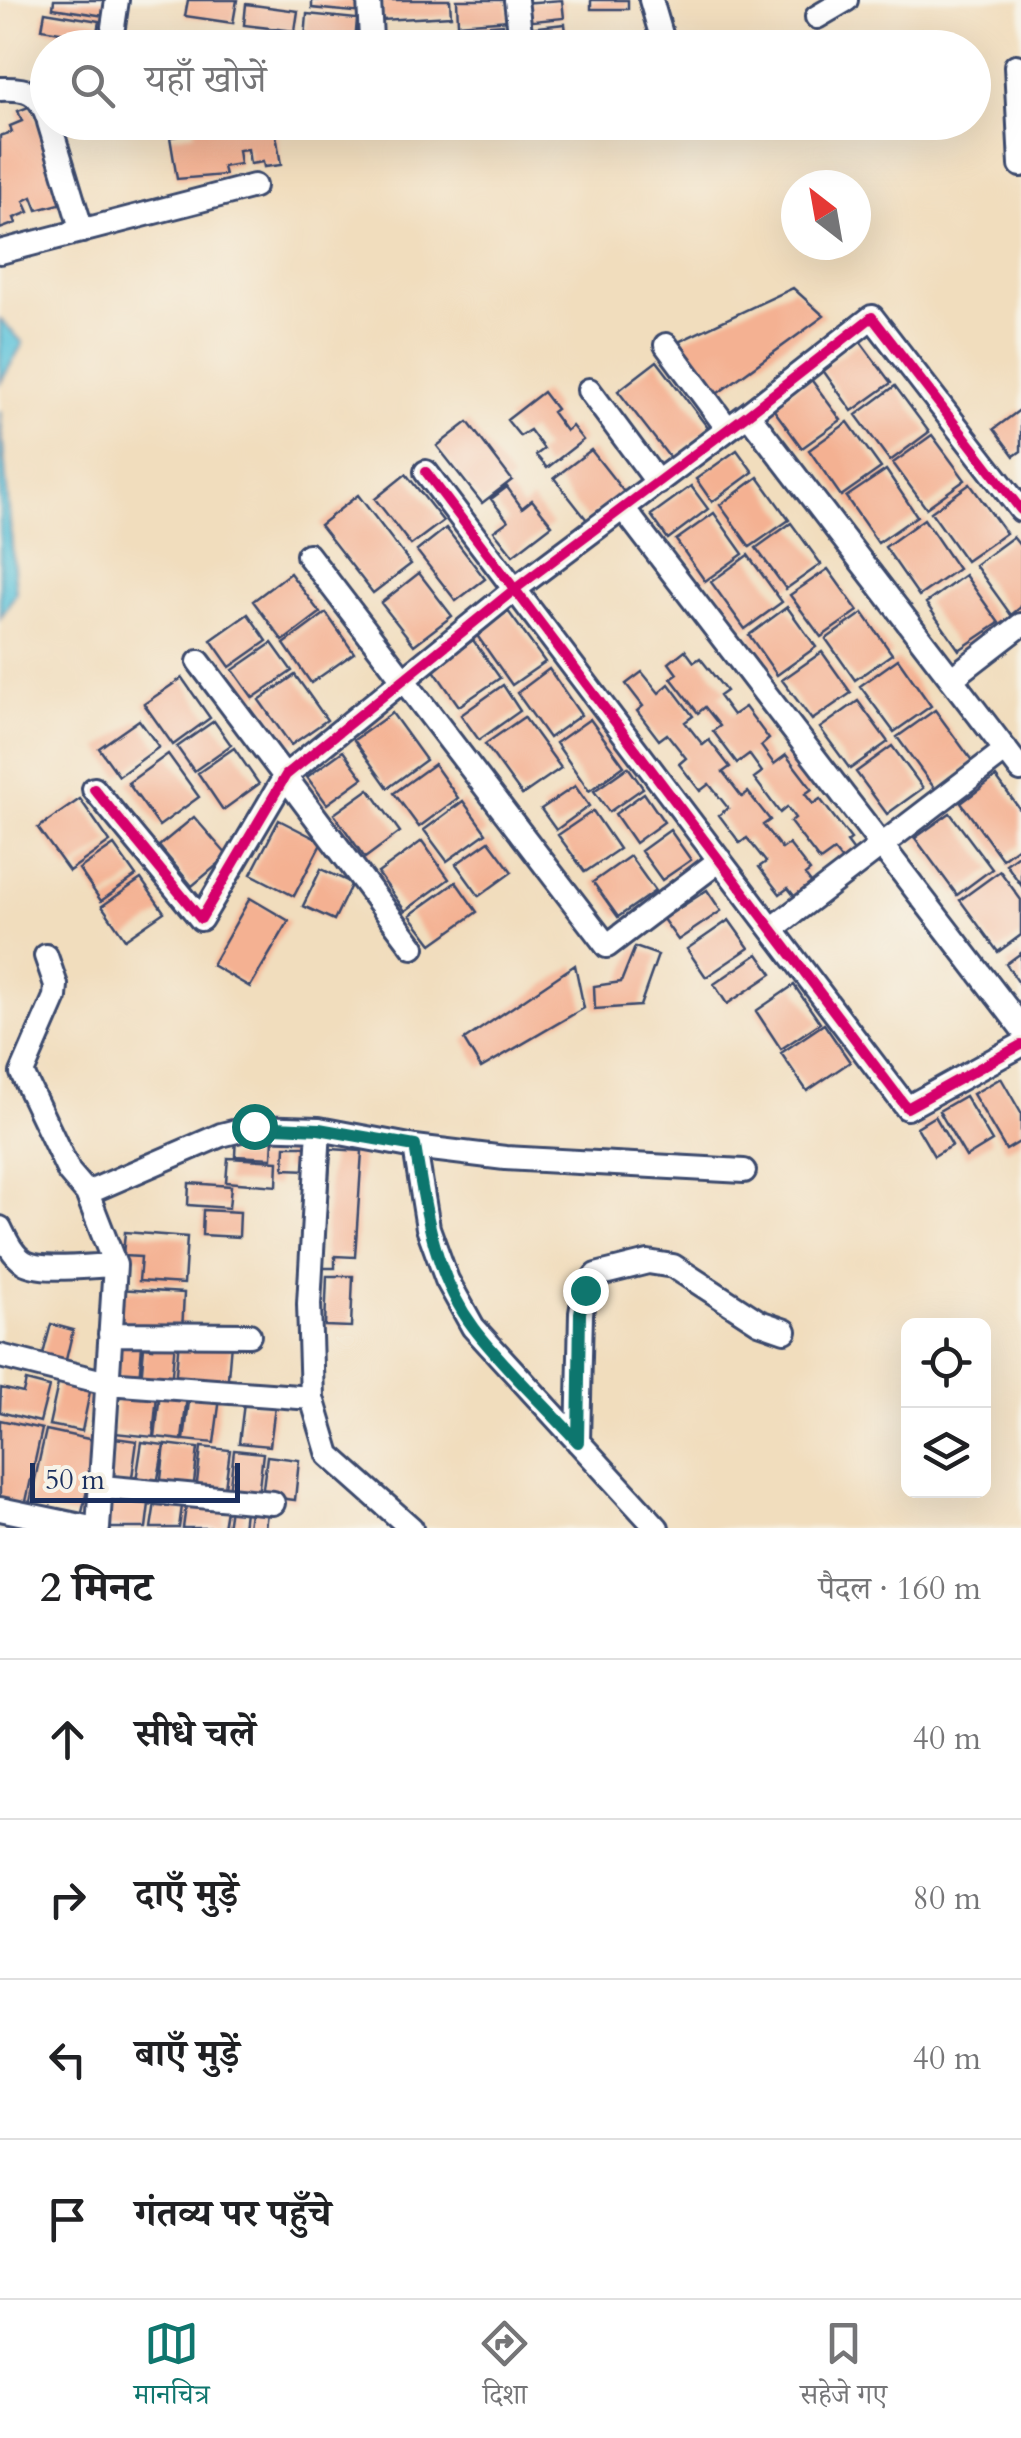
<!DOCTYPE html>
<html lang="hi">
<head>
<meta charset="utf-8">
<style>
	body { margin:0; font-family:Cardo,"Noto Serif Devanagari",serif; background:#f6f6f6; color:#202124 }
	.controls { position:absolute; right:30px; bottom:30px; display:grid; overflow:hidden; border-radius:15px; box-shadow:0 10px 40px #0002 }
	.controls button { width:90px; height:90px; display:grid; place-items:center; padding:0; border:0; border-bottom:2px solid #e0e0e0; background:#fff; color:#202124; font:50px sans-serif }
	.compass { position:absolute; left:781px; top:170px; width:90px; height:90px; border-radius:50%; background:#fff; box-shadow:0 10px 40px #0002; rotate:329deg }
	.scale { position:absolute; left:30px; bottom:25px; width:210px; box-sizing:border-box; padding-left:10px; border:5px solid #1b2f5e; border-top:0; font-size:28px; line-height:35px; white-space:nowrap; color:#1b2f5e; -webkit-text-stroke:8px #f7f3e8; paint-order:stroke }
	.stop { position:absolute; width:30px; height:30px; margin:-22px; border:8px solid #0f766e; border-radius:50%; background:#fff }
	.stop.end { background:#0f766e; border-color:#fff; box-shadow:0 2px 10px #0008 }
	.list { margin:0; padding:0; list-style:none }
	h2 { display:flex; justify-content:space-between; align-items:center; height:130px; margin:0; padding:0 40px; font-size:42px }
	h2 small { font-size:32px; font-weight:400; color:#757577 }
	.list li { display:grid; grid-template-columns:65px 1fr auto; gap:30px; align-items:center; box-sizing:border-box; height:160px; padding:0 40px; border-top:2px solid #e0e0e0 }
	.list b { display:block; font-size:38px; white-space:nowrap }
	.list em { font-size:32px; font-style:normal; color:#757577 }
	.icon { flex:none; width:55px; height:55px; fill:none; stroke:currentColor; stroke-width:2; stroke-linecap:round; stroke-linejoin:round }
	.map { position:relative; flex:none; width:1021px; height:1528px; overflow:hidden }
	.search { position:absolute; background:#fff; box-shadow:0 10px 40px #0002; left:30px; right:30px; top:30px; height:110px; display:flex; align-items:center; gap:25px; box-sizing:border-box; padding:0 35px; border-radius:55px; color:#757577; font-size:38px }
	.sheet { height:770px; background:#fff }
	nav { display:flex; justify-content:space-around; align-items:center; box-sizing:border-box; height:140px; border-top:2px solid #e0e0e0; background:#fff; font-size:28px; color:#757577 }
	nav a { display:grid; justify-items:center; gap:5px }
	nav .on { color:#0f766e }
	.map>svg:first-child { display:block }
	.water { fill:#5cc3da; stroke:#3c799c; stroke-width:2.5 }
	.building { fill:#f4b192 }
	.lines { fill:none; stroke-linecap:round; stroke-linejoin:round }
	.minor-casing { stroke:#3b496c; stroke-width:28 }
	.minor { stroke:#fff; stroke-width:22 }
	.cycleway-casing { stroke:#f7f3e8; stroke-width:16 }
	.cycleway { stroke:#d6006c; stroke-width:10 }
	.route { stroke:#0f766e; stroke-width:12 }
</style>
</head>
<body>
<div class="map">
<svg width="1021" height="1528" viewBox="0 0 1021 1528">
	<rect width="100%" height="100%" fill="#f7f3e8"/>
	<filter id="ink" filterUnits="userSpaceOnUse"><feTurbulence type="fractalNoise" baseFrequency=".01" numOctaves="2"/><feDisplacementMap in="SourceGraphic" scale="20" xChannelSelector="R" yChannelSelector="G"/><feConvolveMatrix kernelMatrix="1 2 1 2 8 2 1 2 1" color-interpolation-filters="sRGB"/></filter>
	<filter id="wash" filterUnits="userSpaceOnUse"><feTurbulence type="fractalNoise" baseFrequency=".0048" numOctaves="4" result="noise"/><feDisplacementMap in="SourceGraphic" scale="40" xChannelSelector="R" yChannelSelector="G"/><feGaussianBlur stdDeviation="2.25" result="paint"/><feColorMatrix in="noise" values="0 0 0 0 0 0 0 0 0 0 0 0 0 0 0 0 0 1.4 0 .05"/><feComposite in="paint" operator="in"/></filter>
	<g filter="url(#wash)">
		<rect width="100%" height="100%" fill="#f1ddbd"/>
		<path class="water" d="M0 319 23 343 0 383Z
			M0 411 16 593 0 618Z"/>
		<g id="blocks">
			<path class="building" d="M54 0H105L113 1 111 17 53 8Z
				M188 0H237L233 23 185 16Z
				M312 0H364L363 13 312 8Z
				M381 0H450L451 16 382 20Z
				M457 0H507L509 20 458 24Z
				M562 0 564 18 524 22 522 3Z
				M591 0H628V9H591Z
				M246 4 298 11 295 31 244 25Z
				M45 12 99 21 96 38 42 29Z
				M307 14 357 19 355 43 305 39Z
				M503 24 505 48H471L469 27Z
				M565 24 567 41 529 44 528 28Z
				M31 106 67 202 37 210 32 197 24 201 29 212 14 218 16 223 0 229V136L12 132 10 126 22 121 18 111Z
				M171 122H274L281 165 264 167 263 162 250 164 248 149 238 150 240 164 223 167 225 175 177 179 170 137 195 133 193 125 172 128Z
				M793 288 824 316 714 396 676 343Z
				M860 341 891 383 852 411 822 369Z
				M657 361 708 428 670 458 618 391Z
				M810 378 841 420 802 448 771 406Z
				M895 386 929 432 890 461 856 415Z
				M543 392 556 409 552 412 566 431 572 426 583 440 547 468 536 455 544 449 530 430 520 436 507 420Z
				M1021 409V451L1014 456 994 429Z
				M468 422 512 480 482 503 437 446Z
				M848 422 881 468 841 496 809 450Z
				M932 435 965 480 926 508 893 463Z
				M591 450 624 492 587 520 554 478Z
				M737 450 753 472 712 502 696 479Z
				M886 470 917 516 878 543 846 497Z
				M406 474 443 521 411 545 375 499Z
				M758 477 789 520 750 547 720 505Z
				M970 484 1006 533 966 561 931 512Z
				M691 486 708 509 668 539 651 515Z
				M507 487 522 508 532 500 552 525 513 555 494 531 508 521 491 499Z
				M358 495 411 564 373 593 320 525Z
				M714 513 743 554 705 581 676 540Z
				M924 519 958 569 919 596 885 547Z
				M791 523 821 564 786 589 756 548Z
				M446 528 485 579 456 601 417 551Z
				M1013 537 1021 547V607L1011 615 975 565Z
				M748 555 782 602 745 629 711 582Z
				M828 569 858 611 821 637 790 595Z
				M290 573 320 613 283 641 253 601Z
				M419 573 452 616 414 645 381 603Z
				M965 575 999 623 959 650 926 603Z
				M787 607 816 647 777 675 749 635Z
				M508 611 545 662 512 685 476 634Z
				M326 613 354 653 311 683 284 644Z
				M863 613 892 654 855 680 826 639Z
				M248 614 267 641 230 667 211 640Z
				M473 640 500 678 459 706 433 669Z
				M272 643 292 671 253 698 233 670Z
				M685 650 694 662 700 658 726 691 719 696 733 715 745 707 769 739 761 746 774 764 786 755 812 789 805 794 813 804 820 799 851 839 847 842 856 854 844 863 834 851 820 861 790 822 795 818 787 807 780 813 754 778 762 772 749 754 737 763 713 731 720 726 705 707 698 713 671 678 677 674 669 663Z
				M822 652 851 693 812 720 782 680Z
				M898 659 931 706 894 732 860 686Z
				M549 669 581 715 549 738 517 693Z
				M642 672 659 693 669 684 693 716 685 722 703 745 709 740 730 767 723 772 742 797 748 792 770 820 763 825 782 849 789 844 810 871 805 875 815 888 798 901 788 888 780 894 759 867 766 862 747 838 740 843 719 815 728 808 709 784 700 791 679 764 686 758 667 734 659 740 637 711 643 706 626 684Z
				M295 675 327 720 291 745 259 700Z
				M182 678 210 718 173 745 144 704Z
				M503 685 520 711 479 740 461 715Z
				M858 701 888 742 850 769 820 728Z
				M935 710 973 762 935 789 897 737Z
				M392 713 426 760 388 788 354 740Z
				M524 717 561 768 522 795 485 744Z
				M590 719 624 766 589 791 556 743Z
				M139 720 159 747 119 776 99 748Z
				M214 721 231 745 194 771 177 747Z
				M892 746 923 788 887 814 856 772Z
				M234 748 259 784 223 810 198 773Z
				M343 751 363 778 327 804 307 777Z
				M168 754 199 797 159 826 128 783Z
				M434 764 458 798 419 827 394 793Z
				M628 767 643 788 609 812 594 791Z
				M996 777 1021 811V845L1002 859 961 803Z
				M575 786 589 806 556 830 541 809Z
				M369 789 400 832 365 858 334 814Z
				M644 793 664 822 635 843 615 814Z
				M80 799 110 842 69 871 38 828Z
				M463 801 486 833 447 861 424 830Z
				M593 811 619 849 585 872 558 835Z
				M950 813 992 869 957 895 915 838Z
				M194 817 228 856 192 886 159 846Z
				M279 820 322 842 294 896 251 874Z
				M670 830 691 860 662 880 641 851Z
				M422 841 449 879 405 911 378 873Z
				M489 841 512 872 479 896 456 864Z
				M114 845 136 876 101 901 79 869Z
				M1021 853V885L1006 864Z
				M630 856 655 891 618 917 593 882Z
				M321 869 352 883 334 920 303 906Z
				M1000 871 1021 900V935L998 952 960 900Z
				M141 879 164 912 125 939 102 906Z
				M456 882 477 912 432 944 410 915Z
				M707 890 721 911 678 940 663 919Z
				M250 898 289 921 250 987 212 965Z
				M729 920 749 948 706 977 687 949Z
				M635 947 658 955 640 1006 595 1009 594 986 621 982Z
				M1021 953V986L1006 964Z
				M758 954 772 974 727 1004 714 984Z
				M575 965 584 1008 481 1068 464 1040Z
				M794 985 820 1023 781 1049 756 1011Z
				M824 1024 850 1062 807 1091 781 1053Z
				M1001 1078 1021 1113V1141L1006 1150 973 1094Z
				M965 1096 992 1141 966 1157 939 1111Z
				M935 1116 952 1145 934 1156 917 1127Z
				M236 1135 273 1137 272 1158 235 1156Z
				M285 1146H309V1170L284 1169Z
				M331 1149 362 1151 355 1257 335 1256V1268H323Z
				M228 1158 278 1161 277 1186 226 1182Z
				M189 1183 231 1186 229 1208 188 1205Z
				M203 1210 240 1212 239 1237 202 1235Z
				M125 1232 187 1237 184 1284 139 1281 141 1257 123 1256Z
				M327 1276H353L351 1327 325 1326Z
				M117 1289 184 1293 182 1332 114 1329Z
				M51 1324 73 1330 65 1364 42 1358Z
				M120 1337 142 1345 139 1381 117 1379Z
				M153 1338 175 1340 171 1385 141 1382 144 1347 153 1348Z
				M179 1339 231 1343 227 1389 175 1384Z
				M60 1375 92 1382 82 1431 49 1425Z
				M26 1381 49 1387 40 1422 0 1412 1 1388 23 1393Z
				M118 1390 157 1394 153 1437 114 1433Z
				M160 1393 187 1396 182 1440 155 1437Z
				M190 1394 220 1398 214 1443 184 1440Z
				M244 1403 275 1406 270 1446 239 1443Z
				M0 1420 42 1429 25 1506 0 1501Z
				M46 1430 98 1441 81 1517 29 1506Z
				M115 1438 137 1441 131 1485 109 1482Z
				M142 1442 164 1445 156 1490 135 1487Z
				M165 1444 198 1448 193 1492 160 1488Z
				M201 1447 230 1450 224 1495 196 1492Z
				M234 1450 263 1453 258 1496 229 1493Z
				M267 1456 299 1460 295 1500 262 1496Z
				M108 1492 150 1496 146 1528H104Z
				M156 1496 183 1499 179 1528H151Z
				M187 1499 227 1504 223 1528H183Z
				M231 1501 246 1503 243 1528H227Z
				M251 1503 268 1505 265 1528H248Z"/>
		</g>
	</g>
	<g filter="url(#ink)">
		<use href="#blocks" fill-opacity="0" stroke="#3b496c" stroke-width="2.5"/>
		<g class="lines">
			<defs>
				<path id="minor" d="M369 0 371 39
					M516 0 522 48
					M651 0 665 48
					M817 17 846 0
					M113 27 117 0
					M1016 66 1021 165
					M0 89C27 88 39 91 48 118
					M49 122 82 231
					M0 252 254 186
					M666 345 728 429
					M589 390 658 483
					M748 414 1021 770
					M426 472 907 1108 1021 1045
					M623 508 1021 1027
					M308 555 607 946 720 860
					M199 662 413 947
					M951 679 1021 625
					M94 789 201 919 286 775 515 589 748 414 872 317 1021 510
					M772 929 1006 750
					M46 956 56 985 55 997 22 1073 69 1172 87 1193 115 1265 98 1528
					M319 1129 309 1304 312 1398 329 1455 411 1528
					M415 1147 428 1228 447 1280 473 1327 657 1528
					M87 1193 221 1135 253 1127 319 1129 415 1147 505 1158 744 1171
					M0 1228C6 1240 12 1254 24 1262 42 1273 93 1265 115 1265
					M110 1334 249 1335
					M0 1356 107 1383 312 1398
					M578 1442 581 1313 585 1290 596 1275 648 1262 673 1266 759 1322 785 1331
					M102 1487 273 1503
					M0 1509 91 1528"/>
			</defs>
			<use href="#minor" class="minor-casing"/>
			<use href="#minor" class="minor"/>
			<defs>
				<path id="cycleway" d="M426 472 907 1108 1021 1045
					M94 789 201 919 286 775 515 589 748 414 872 317 1021 510"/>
			</defs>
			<use href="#cycleway" class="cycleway-casing"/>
			<use href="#cycleway" class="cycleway"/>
		</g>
	</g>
	<g class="lines" filter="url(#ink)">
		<path class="route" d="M254 1126 319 1129 415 1146C425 1209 434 1275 474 1328 504 1368 544 1404 578 1442L580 1313 585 1290"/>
	</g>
</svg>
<div class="controls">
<button><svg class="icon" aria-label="locate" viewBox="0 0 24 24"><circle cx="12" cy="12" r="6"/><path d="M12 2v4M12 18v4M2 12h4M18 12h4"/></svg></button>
<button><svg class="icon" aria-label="layers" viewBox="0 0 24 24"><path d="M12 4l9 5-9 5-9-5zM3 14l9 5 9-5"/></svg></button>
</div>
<svg class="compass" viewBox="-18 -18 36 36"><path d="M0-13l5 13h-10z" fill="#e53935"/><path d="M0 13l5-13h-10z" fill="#757577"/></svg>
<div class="scale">50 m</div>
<div class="stop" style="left:254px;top:1126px"></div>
<div class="stop end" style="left:585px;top:1290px"></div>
<div class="search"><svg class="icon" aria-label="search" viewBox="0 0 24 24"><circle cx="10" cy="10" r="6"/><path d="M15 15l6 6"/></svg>यहाँ खोजें</div>
</div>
<section class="sheet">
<h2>2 मिनट<small>पैदल · 160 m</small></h2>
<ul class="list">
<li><svg class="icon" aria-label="ahead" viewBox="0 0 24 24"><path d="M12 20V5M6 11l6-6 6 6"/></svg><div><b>सीधे चलें</b></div><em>40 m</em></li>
<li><svg class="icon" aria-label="right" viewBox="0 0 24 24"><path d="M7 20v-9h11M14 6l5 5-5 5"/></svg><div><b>दाएँ मुड़ें</b></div><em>80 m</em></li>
<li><svg class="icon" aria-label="left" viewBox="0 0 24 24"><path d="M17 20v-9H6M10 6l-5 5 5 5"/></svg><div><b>बाएँ मुड़ें</b></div><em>40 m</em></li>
<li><svg class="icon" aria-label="arrive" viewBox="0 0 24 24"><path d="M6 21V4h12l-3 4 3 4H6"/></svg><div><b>गंतव्य पर पहुँचे</b></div></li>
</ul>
</section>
<nav>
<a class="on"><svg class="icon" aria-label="map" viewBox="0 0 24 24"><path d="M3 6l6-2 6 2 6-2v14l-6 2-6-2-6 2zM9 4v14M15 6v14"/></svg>मानचित्र</a>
<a><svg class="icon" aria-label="directions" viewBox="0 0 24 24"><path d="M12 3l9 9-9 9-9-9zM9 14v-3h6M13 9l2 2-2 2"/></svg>दिशा</a>
<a><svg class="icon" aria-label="saved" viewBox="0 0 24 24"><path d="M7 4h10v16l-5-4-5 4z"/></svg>सहेजे गए</a>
</nav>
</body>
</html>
